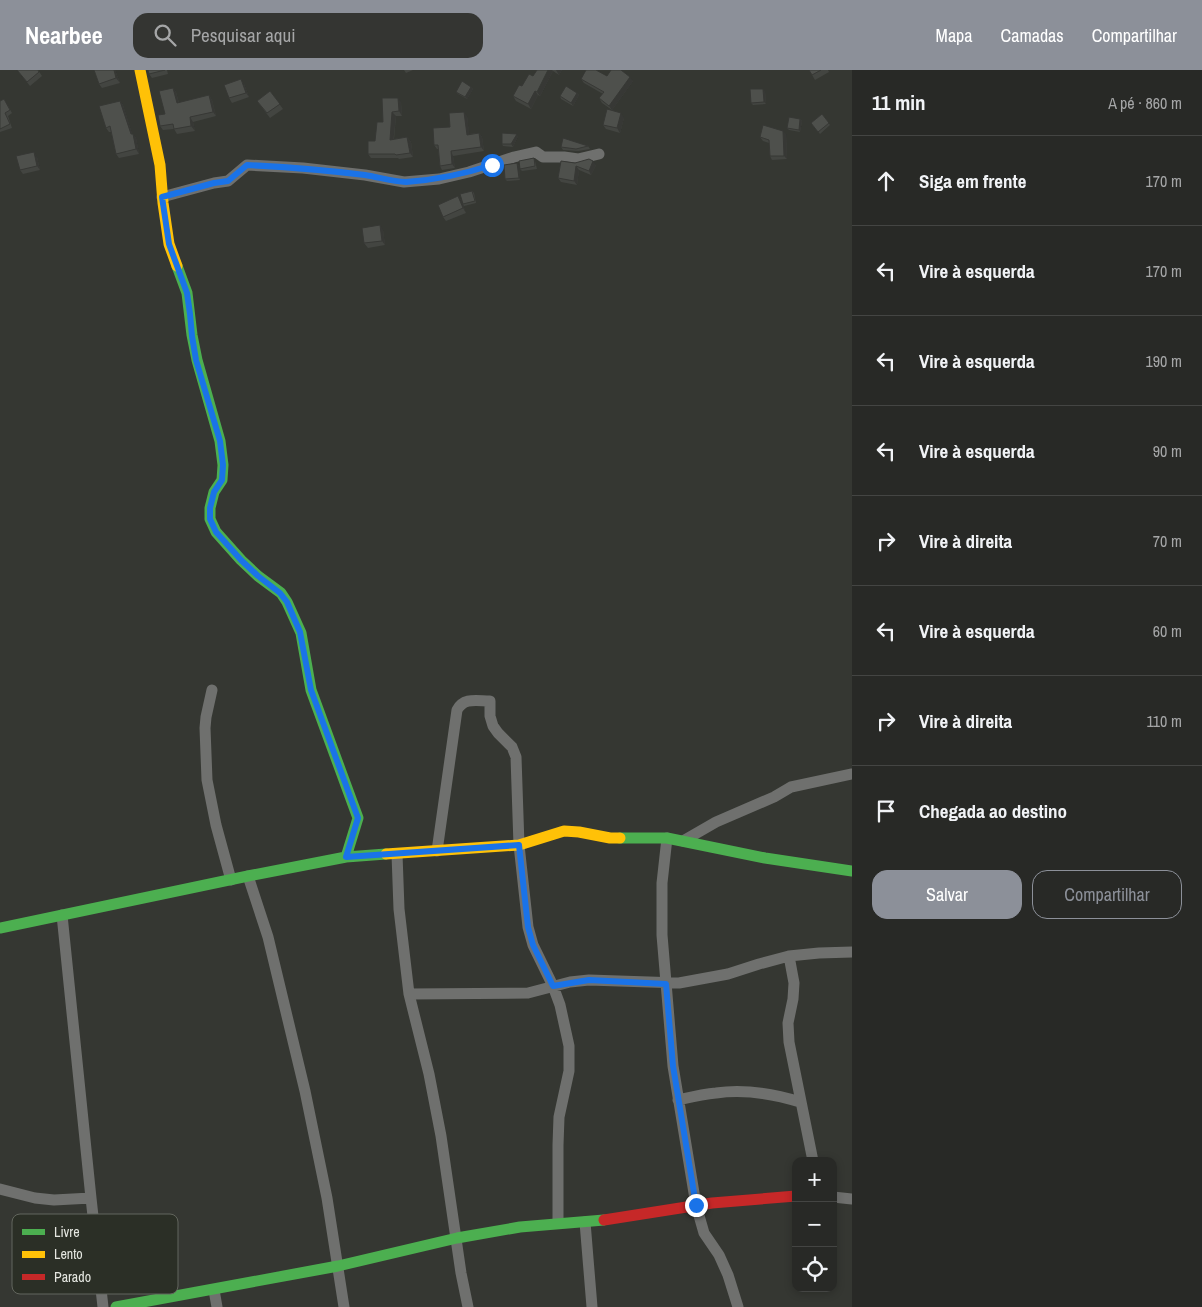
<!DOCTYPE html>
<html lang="pt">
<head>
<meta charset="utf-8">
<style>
	body { margin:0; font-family:"Archivo Narrow",sans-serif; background:#343532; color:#f1f3f6 }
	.controls { position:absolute; right:15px; bottom:15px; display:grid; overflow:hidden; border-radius:10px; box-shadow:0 2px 8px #0003 }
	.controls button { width:45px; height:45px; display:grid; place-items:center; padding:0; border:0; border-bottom:1px solid #444543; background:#282926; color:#f1f3f6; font:25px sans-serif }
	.stop { position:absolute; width:15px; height:15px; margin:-11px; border:4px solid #1a73e8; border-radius:50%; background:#fff }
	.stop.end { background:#1a73e8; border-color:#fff; box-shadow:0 1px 5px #0008 }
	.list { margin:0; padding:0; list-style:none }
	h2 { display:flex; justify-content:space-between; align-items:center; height:65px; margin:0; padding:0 20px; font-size:21px }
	h2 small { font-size:16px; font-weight:400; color:#a5a6a7 }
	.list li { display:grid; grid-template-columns:32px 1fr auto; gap:15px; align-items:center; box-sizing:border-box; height:90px; padding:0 20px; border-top:1px solid #444543 }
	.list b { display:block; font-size:19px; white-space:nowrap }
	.list em { font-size:16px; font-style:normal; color:#a5a6a7 }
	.actions { display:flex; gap:10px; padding:15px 20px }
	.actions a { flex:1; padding:11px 0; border:1px solid #8c9099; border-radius:15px; text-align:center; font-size:18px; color:#8c9099 }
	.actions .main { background:#8c9099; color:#fff }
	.icon { flex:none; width:28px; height:28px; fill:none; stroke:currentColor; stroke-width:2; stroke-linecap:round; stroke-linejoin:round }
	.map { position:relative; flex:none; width:852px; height:1237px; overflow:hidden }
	header { display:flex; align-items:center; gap:30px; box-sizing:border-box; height:70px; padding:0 25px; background:#8c9099; color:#fff }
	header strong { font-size:24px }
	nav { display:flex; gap:28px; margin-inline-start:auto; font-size:18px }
	.search { width:350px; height:45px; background:#343532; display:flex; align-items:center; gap:12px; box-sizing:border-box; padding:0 18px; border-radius:15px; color:#a5a6a7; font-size:19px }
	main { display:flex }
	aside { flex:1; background:#282926 }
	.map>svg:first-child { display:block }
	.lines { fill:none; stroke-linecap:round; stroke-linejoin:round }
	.street { stroke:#6f706e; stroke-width:11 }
	.fast { stroke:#4caf50; stroke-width:11 }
	.slow { stroke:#ffc107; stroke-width:11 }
	.jam { stroke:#c62828; stroke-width:11 }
	.wall { fill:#434541 }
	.shaded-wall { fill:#373835 }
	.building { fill:#4e504c; stroke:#373835 }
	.route { stroke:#1a73e8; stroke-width:6 }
	.key { fill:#2b2f26; stroke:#63665e; stroke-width:1 }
	.key-label { font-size:14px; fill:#e5e7e1 }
</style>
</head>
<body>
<header>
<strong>Nearbee</strong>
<div class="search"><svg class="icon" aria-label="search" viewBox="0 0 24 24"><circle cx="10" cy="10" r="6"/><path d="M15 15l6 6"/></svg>Pesquisar aqui</div>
<nav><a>Mapa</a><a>Camadas</a><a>Compartilhar</a></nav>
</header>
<main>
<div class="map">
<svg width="852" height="1237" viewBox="0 0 852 1237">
	<rect width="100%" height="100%" fill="#353732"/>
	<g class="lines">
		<path class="street" d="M162 127 214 113 228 111 247 95 303 98 365 105 404 112 439 109 469 102 514 87 536 82 543 87H564L578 89 599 84
			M212 620 206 647 205 658 207 710 216 755 231 810
			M667 768 662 813V865L673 996 696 1135 704 1163 719 1185 728 1205 738 1237
			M683 771 716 752 774 727 791 717 852 704
			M437 781 457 640C464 627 477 631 490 631V646L493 656 498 663 512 677 516 687 519 775 528 857 533 875 553 916 560 935 569 976V1001L559 1047 558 1075V1153
			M397 784 399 839 409 924 429 1004 441 1066 461 1203 468 1237
			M248 806 268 867 305 1021 327 1128 344 1237
			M62 845 91 1128 103 1237
			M789 886 794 913 793 929 788 953 789 972 813 1091
			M409 924 528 923 570 912 589 910 679 913 728 904 759 894 789 886 819 883 852 882
			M678 1030C691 1027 703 1024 716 1023 744 1019 774 1024 800 1032
			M0 1119 35 1128 54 1130 91 1128
			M833 1127 852 1129
			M585 1152 592 1237
			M214 1220 217 1237"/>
		<path class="fast" d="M177 196 187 223 192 265 197 290 220 371 223 395 222 410 214 422 210 438V449L216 462 241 490 258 506 281 523 287 532 301 563 311 620 358 748 346 787
			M620 768H667L765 788 852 801
			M0 858 248 806 346 787 386 784
			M116 1237 338 1196 457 1168 520 1157 604 1150"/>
		<path class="slow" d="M140 0 160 95 163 133 169 174 177 196
			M386 784 519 775 564 761 579 762 610 768H620"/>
		<path class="jam" d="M604 1150 712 1133 796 1126"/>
	</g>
	<path class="wall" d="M17 0H38L42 6 30 16Z
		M94 0H115L120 13 102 18 99 14Z
		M148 0H167L168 4 152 8 149 4Z
		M404 0H413L406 3Z
		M537 0H562L559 5 553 1 540 26 538 25 531 39 516 31 513 26 533 6Z
		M809 0H828L829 2 815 10Z
		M607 6 633 11 612 40 602 33 599 28 603 24 584 13 581 9Z
		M244 14 249 27 232 33 229 28Z
		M471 17 473 19 467 29 458 24 456 22Z
		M173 18 176 22 179 33 209 25 212 30 216 46 193 52 195 61 177 64 174 59 163 60 160 56 165 44Z
		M270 21 283 39 270 48 257 31Z
		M765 21 766 34 753 35 751 33Z
		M577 23 579 25 573 36 561 29 560 26Z
		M4 29 12 43 8 46 12 58 0 62V31Z
		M120 31 123 35 132 64 136 68 139 84 119 88 116 84 111 62H109L106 58Z
		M401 32 402 46H396L394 69 407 67 411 72 413 87 399 89 398 88H371L368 84 375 71 383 52Z
		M822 44 830 55 820 64 811 53Z
		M467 46 469 64 479 63 482 67 484 81 453 86 455 98 442 100 440 96 438 79H437L434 75Z
		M624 48 620 63 606 59 603 55Z
		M800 49 802 51 800 62 789 60 787 58Z
		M786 64 787 89 772 90 770 86 769 73 763 71 760 67Z
		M518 66 513 77 503 76 502 74Z
		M588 76 590 79 578 81 563 80 561 77Z
		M37 87 40 100 23 104 20 100Z
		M535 91 537 99 522 101 520 99Z
		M561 91 596 95 591 105 579 100 577 115 561 112 558 108Z
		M517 93 519 96 520 110 507 111 505 109Z
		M472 121 474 123 476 133 464 136 463 135 466 143 446 151 443 147 458 126 462 131Z
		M383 160 385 175 368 178 364 173Z"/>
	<path class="shaded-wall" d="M114 0H115L120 13 116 8Z
		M548 0H552L553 1 540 26 537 22Z
		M556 0H562L559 5Z
		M630 7 633 11 612 40 609 36Z
		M241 9 244 14 249 27 246 23Z
		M471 17 473 19 467 29 465 27Z
		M173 18 176 22 180 38 177 33Z
		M763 19 765 21 766 34 764 32Z
		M535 21 538 25 531 39 528 34Z
		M577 23 579 25 573 36 571 33Z
		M209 25 212 30 216 46 213 42Z
		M398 28 401 32 402 46 399 41Z
		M120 31 123 35 133 67V64L136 68 139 84 136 79Z
		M392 42 396 46 393 74 390 70Z
		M464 42 467 46 470 69 467 65Z
		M621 43 624 48 620 63 617 58Z
		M190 47 193 52 195 61 191 56Z
		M800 49 802 51 800 62 799 60Z
		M783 61 786 64 787 89 784 86Z
		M479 63 482 67 484 81 481 77Z
		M517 64 518 66 513 77 511 74Z
		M407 67 411 72 413 87 410 83Z
		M451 81 453 86 455 98 452 94Z
		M34 82 37 87 40 100 37 96Z
		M593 91 596 95 591 105 589 101Z
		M517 93 519 96 520 110 519 108Z
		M576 96 579 100 577 115 574 111Z
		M458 126 462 131 466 143 463 138Z
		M380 155 383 160 385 175 382 171Z"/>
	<path class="building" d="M17 0H38L39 2 27 12Z
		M94 0H114L116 8 99 14Z
		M148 0H165L149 4Z
		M537 0H548L537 22 535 21 528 34 513 26 519 15 522 16 529 4 533 6Z
		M586 0H596L607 6 611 0H621L630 7 609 36 599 28 604 22 581 9Z
		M809 0H821L812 5Z
		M241 9 246 23 229 28 224 15Z
		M462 11 471 17 465 27 456 22Z
		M566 16 577 23 571 33 560 26Z
		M173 18 177 33 209 25 213 42 190 47 191 56 174 59 173 54 160 56 158 45 165 44 159 21Z
		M750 19H763L764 32 751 33Z
		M270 21 280 34 267 43 257 31Z
		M382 28H398L399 41 392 42 390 70 407 67 410 83 396 85 395 84H368V71H375L377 52H383Z
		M4 29 10 40 5 43 10 54 0 59V31Z
		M120 31 131 64H133L136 79 116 84 110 56 106 58 99 36Z
		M607 39 621 43 617 58 603 55Z
		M464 42 467 65 479 63 481 77 451 81 452 94 440 96 438 75H434L433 58 450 57 449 43Z
		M822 44 829 53 818 62 811 53Z
		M789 47 800 49 799 60 787 58Z
		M763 55 783 61 784 86H770L769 70 760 67Z
		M502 63 517 64 511 74H502Z
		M563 68 588 76 576 79 561 77Z
		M34 82 37 96 20 100 16 86Z
		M534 88 535 96 520 99 519 91Z
		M589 89 593 91 589 101 576 96 574 111 558 108 561 91 575 93Z
		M517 93 519 108 505 109 504 95Z
		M472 121 475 131 463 134 460 124Z
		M458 126 463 138 443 147 438 135Z
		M380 155 382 171 364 173 362 158Z"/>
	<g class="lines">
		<path class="route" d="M492 95C464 104 435 110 406 112 393 112 378 107 365 105 325 100 286 97 247 95L228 111 214 113 162 127 169 174 187 223 190 244 192 266 196 290 220 371 223 395 222 410 214 422 210 438V449L216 462 241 490 258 506 280 523 287 532 300 562 311 620 358 748 346 787 519 775 528 857 533 875 553 916 589 910 666 914 673 996 696 1135"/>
	</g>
	<rect x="12" y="1144" width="166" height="80" rx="8" class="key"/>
	<rect x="22" y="1159" width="23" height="6" fill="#4caf50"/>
	<rect x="22" y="1181" width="23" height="7" fill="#ffc107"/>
	<rect x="22" y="1204" width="23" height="6" fill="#c62828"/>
	<g class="key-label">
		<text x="54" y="1167">Livre</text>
		<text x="54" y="1189">Lento</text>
		<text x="54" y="1212">Parado</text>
	</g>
</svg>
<div class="controls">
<button>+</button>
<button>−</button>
<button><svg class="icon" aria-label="locate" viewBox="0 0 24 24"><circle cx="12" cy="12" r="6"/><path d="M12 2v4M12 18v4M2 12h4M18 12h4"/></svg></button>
</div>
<div class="stop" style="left:492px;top:95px"></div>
<div class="stop end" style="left:696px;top:1135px"></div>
</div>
<aside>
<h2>11 min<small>A pé · 860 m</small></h2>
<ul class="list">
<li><svg class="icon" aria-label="ahead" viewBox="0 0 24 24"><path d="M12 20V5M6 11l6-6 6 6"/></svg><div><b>Siga em frente</b></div><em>170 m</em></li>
<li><svg class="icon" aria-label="left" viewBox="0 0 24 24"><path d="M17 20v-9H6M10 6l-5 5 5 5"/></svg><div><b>Vire à esquerda</b></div><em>170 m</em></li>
<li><svg class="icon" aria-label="left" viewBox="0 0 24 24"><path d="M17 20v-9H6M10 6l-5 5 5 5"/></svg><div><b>Vire à esquerda</b></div><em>190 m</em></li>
<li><svg class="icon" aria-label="left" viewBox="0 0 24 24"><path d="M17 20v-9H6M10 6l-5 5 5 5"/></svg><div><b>Vire à esquerda</b></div><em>90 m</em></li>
<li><svg class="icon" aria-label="right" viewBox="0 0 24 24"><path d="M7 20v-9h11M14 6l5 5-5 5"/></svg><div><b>Vire à direita</b></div><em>70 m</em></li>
<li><svg class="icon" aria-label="left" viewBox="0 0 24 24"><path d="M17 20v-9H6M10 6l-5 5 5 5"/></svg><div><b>Vire à esquerda</b></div><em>60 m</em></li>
<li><svg class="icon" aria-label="right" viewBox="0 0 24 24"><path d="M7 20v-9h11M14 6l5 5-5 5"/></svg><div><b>Vire à direita</b></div><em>110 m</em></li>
<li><svg class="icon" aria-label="arrive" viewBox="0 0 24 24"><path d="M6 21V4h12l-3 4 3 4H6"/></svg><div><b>Chegada ao destino</b></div></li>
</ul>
<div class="actions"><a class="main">Salvar</a><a>Compartilhar</a></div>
</aside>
</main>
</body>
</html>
